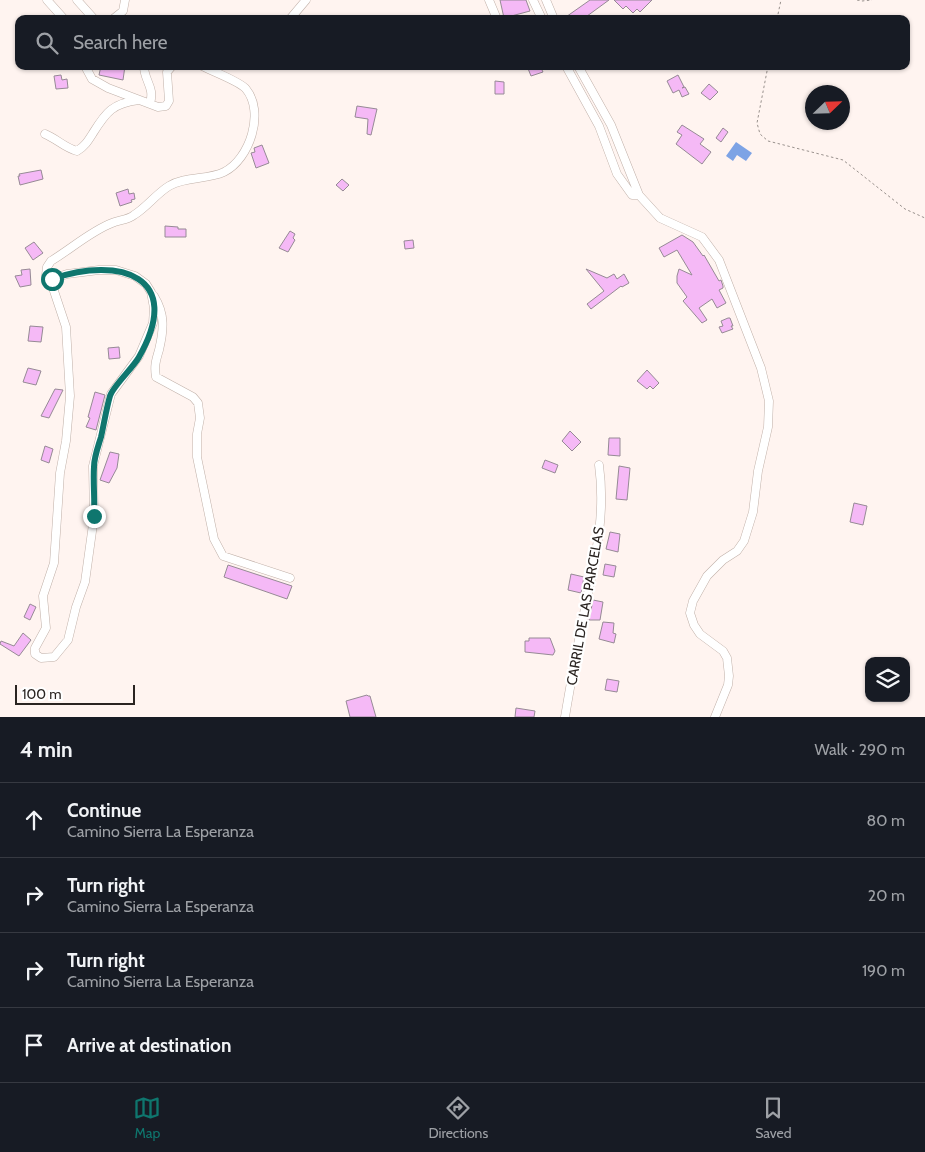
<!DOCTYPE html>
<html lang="en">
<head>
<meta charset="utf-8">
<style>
	body { margin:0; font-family:Cabin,sans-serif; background:#20242c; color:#f1f3f6 }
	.controls { position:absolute; right:15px; bottom:15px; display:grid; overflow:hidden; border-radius:10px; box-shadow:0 1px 4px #0004 }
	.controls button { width:45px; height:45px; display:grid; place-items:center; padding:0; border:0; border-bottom:1px solid #363941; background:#171b24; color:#f1f3f6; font:25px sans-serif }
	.compass { position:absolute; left:805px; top:85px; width:45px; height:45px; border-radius:50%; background:#171b24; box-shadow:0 1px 4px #0004; rotate:67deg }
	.scale { position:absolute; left:15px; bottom:12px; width:120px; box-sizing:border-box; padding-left:5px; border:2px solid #2a2421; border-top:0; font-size:14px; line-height:18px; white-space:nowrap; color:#2a2421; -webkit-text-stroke:4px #fff; paint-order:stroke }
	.stop { position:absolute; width:15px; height:15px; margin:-11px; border:4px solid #0f766e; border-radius:50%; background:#fff }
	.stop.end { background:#0f766e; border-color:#fff; box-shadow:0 1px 5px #0008 }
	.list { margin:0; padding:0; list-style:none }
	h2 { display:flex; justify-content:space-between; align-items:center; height:65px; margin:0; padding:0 20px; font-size:21px }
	h2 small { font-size:16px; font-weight:400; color:#9ea1a6 }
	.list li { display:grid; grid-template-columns:32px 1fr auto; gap:15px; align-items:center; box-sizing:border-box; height:75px; padding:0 20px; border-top:1px solid #363941 }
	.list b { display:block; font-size:19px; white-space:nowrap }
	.list p { margin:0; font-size:16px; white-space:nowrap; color:#9ea1a6 }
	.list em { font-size:16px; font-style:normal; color:#9ea1a6 }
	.icon { flex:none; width:28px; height:28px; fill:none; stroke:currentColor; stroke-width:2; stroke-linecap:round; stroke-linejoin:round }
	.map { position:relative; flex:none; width:925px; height:717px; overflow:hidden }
	.search { position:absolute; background:#171b24; box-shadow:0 1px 4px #0004; left:15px; right:15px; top:15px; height:55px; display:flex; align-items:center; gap:12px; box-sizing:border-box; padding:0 18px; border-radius:10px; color:#9ea1a6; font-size:19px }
	.sheet { height:365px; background:#171b24 }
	nav { display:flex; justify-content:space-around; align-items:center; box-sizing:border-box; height:70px; border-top:1px solid #363941; background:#171b24; font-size:14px; color:#9ea1a6 }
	nav a { display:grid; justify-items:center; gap:2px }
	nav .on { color:#0f766e }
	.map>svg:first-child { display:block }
	.water { fill:#7da3e5 }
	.building { fill:#f5b9f6; stroke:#968a95 }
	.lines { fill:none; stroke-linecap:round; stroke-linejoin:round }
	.minor-casing { stroke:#c0b0a8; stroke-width:9 }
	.path { stroke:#99918d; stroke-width:1; stroke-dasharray:2.5 2.5; stroke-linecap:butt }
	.minor { stroke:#fff; stroke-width:8 }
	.route { stroke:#0f766e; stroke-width:6 }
	.labels { text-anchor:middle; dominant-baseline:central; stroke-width:4.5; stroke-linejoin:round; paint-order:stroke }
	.street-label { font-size:14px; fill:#2a2421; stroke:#fff }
</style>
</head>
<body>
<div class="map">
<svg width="925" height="717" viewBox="0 0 925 717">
	<rect width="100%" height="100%" fill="#fff4f0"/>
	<path class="water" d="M736 142 752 153 746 161 737 155 733 161 726 156Z"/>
	<path class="building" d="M500 0H526L530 11 504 18Z
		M590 0H609L583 19H563Z
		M614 0H652L640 12 637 9 633 13 626 6 623 9Z
		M101 66H125L123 80 99 75Z
		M527 66H540L543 72 531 76Z
		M61 75 62 80 67 79 68 88 56 89 54 76Z
		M678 75 684 87 682 88 685 87 689 94 682 97 679 90 673 93 667 81Z
		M495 81 504 82V94H495Z
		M709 84 718 92 710 100 701 93Z
		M357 106 377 109 371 135 367 134 368 119 355 117Z
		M682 125 704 139 700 144 711 152 702 164 676 144 682 135 677 132Z
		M723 128 728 132 721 142 716 138Z
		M262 145 269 163 256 168 251 153 255 152 254 148Z
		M41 170 43 179 20 185 18 176H20L19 174Z
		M342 179 349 185 343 191 336 185Z
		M128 189 129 194 134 193 135 199 131 200 132 202 120 206 116 193Z
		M165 226 178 227V229H186V237H165Z
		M290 231 295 234 293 238 295 240 288 252 279 248Z
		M682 235 693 242 703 256 704 255 719 281 721 280 723 286V288L719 290 726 303 717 308 712 299 699 308 707 320 702 323 683 301 687 297 677 283V276L679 269 692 275 677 250 664 257 659 248Z
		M413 240 414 248 405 249 404 241Z
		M34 242 43 253 33 260 25 248Z
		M30 269 31 285 20 287 15 276 22 275 21 270Z
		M586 269 607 278 614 274 617 279 624 274 629 283 622 287 621 286 591 309 587 304 604 291Z
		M728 318H730L733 326H731L733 329 722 333 719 327 723 326 721 321Z
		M30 326 43 327 41 342 28 341Z
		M119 347 120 358 109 359 108 348Z
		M28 368 41 371 36 385 23 382Z
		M647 370 659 383 653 389 650 386 647 389 637 381Z
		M55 389 63 390 49 418 41 416Z
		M95 392 105 395 96 430 86 427 90 418 88 417Z
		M570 431 581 442 572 451 562 441Z
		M609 438H620V456L608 455Z
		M45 446 53 449 49 463 41 460Z
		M110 452 119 454 117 468 109 483 100 480Z
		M545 460 558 465 555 473 542 468Z
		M619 466 630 468 627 500 616 499Z
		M854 503 867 506 863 525 850 522Z
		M610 532 620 534 618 552 606 549Z
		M605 564 616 566 614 577 603 575Z
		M228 565 292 586 287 599 224 577Z
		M571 574 584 577 581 593 568 590Z
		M593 600 603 602 600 620H589Z
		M30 604 36 607 30 620 24 617Z
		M603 622 614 623 613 633 616 634 614 643 599 639Z
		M23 633 31 640 19 656 0 644 1 641 14 646Z
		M529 638H550L555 651 553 655 525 652V641H529Z
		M607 679 619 681 617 692 605 690Z
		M367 695 368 696H370L376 717H350L346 701Z
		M516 708 535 711 534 717H515Z"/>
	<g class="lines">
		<defs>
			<path id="minor" d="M47 0 64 19
				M77 0 94 19
				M489 0 497 19
				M533 0 542 19
				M546 0 554 19
				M113 19 123 11 125 0
				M290 19 306 0
				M85 66 92 79 108 88 158 107 166 106 169 101 167 72 172 66
				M144 66C144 81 155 87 150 103
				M566 66 599 126 617 174 632 195H639
				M578 66 611 125 639 195 660 218 702 237 719 260 761 368 769 401 768 427 758 471 753 512 744 541 737 551 723 560 707 576 693 601 690 613 694 625 700 634 723 651 727 658 729 676 728 685 715 717
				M45 134C57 139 65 148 77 151 85 146 88 141 93 133 106 112 113 103 139 100
				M99 270H116L135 276 146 284 151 292 154 308 153 323 139 356 111 394 93 466 94 517 85 582 76 607 68 640 54 657 41 658 35 654V648L46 628 43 596 54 563 60 473 66 441 70 396 66 327 53 288 52 279 67 274Z
				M52 279 46 275 47 267 51 261C71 249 91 231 112 223 119 220 128 220 134 215 147 207 156 194 169 186 186 176 207 180 224 172 250 159 265 112 246 89 241 82 212 71 202 66
				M154 296C165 314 164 329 159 350 156 360 154 366 156 377L193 397 198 403 200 418 197 434V457L214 539 223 556 290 578
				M565 717C571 681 578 644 585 608 595 559 606 516 599 465"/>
		</defs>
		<use href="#minor" class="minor-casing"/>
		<path class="path" d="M857 0 862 1 872 0
			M777 19 781 0
			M768 66 757 123 760 134 768 141 843 160 905 209 925 218"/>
		<use href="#minor" class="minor"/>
	</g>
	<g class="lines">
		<path class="route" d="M52 279C120 256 185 276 139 357 133 368 113 386 110 396 106 410 104 424 101 437 98 447 94 457 94 467 93 483 95 500 94 516"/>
	</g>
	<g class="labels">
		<g class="street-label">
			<text transform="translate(585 606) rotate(-80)">CARRIL DE LAS PARCELAS</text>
		</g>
	</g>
</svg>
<div class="controls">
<button><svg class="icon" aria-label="layers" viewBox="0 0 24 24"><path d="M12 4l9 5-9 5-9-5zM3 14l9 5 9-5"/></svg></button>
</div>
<svg class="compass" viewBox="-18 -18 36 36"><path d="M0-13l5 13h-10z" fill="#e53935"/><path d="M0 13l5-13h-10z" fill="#9ea1a6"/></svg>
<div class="scale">100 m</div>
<div class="stop" style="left:52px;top:279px"></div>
<div class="stop end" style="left:94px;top:516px"></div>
<div class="search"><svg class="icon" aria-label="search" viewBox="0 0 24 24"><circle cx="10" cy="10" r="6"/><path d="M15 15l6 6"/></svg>Search here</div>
</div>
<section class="sheet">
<h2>4 min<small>Walk · 290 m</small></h2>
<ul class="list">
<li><svg class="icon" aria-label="ahead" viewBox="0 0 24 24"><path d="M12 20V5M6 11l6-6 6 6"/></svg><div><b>Continue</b><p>Camino Sierra La Esperanza</p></div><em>80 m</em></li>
<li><svg class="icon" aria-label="right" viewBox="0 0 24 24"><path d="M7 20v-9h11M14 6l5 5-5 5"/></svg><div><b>Turn right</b><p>Camino Sierra La Esperanza</p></div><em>20 m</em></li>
<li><svg class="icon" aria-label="right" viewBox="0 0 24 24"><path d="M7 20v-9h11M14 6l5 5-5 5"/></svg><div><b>Turn right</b><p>Camino Sierra La Esperanza</p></div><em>190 m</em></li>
<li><svg class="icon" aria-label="arrive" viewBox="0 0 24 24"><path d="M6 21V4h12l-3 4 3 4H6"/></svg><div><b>Arrive at destination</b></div></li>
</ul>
</section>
<nav>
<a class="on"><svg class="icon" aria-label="map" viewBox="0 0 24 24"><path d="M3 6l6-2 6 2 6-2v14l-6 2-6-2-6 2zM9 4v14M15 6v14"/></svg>Map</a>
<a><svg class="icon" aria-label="directions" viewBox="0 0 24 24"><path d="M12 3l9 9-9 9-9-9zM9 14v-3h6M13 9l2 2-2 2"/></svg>Directions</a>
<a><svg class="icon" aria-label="saved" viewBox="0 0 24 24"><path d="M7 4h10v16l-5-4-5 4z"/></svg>Saved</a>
</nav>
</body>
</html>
